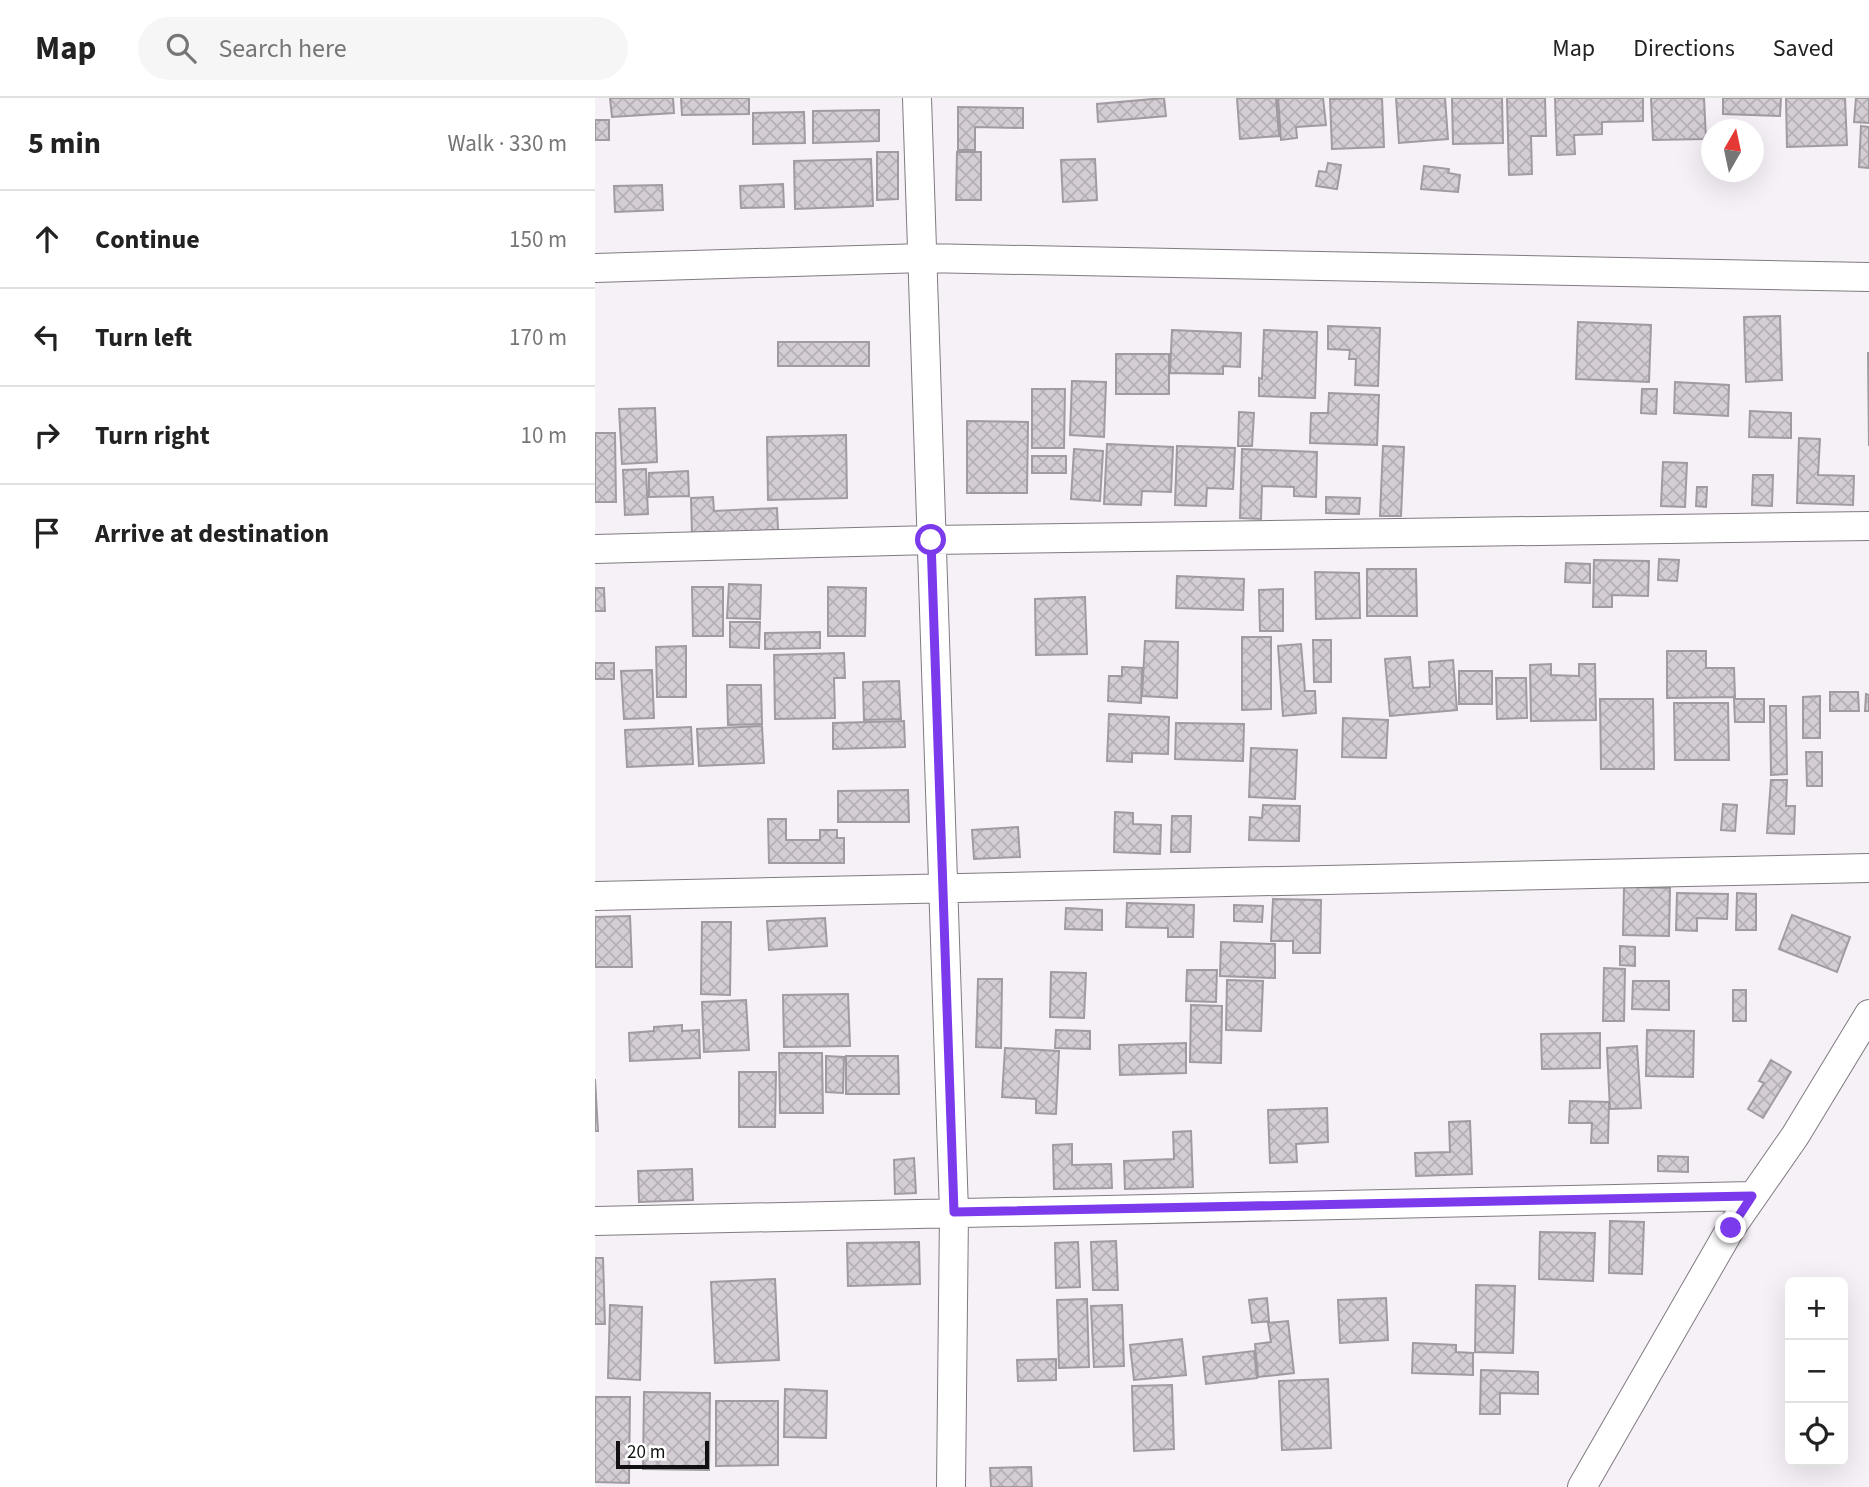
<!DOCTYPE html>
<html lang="en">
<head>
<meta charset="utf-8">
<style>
	body { margin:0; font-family:"Source Sans 3",sans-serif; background:#f6f6f6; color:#222 }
	.controls { position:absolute; right:21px; bottom:21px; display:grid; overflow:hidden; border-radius:10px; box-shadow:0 7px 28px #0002 }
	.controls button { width:63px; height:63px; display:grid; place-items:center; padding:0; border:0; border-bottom:2px solid #e0e0e0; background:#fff; color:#222; font:35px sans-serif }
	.compass { position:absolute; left:1106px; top:21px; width:63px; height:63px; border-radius:50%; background:#fff; box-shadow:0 7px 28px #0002; rotate:9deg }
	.scale { position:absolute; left:21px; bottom:18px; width:93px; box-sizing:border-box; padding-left:7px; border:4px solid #121012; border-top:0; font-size:19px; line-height:24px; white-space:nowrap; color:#121012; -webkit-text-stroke:5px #fff; paint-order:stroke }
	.stop { position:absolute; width:21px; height:21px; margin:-16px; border:5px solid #7c3aed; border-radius:50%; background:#fff }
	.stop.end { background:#7c3aed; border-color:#fff; box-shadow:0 2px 7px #0008 }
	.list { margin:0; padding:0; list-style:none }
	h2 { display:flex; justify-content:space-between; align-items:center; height:91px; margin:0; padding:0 28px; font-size:30px }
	h2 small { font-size:23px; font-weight:400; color:#767676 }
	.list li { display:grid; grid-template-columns:46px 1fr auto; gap:21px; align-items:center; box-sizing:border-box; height:98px; padding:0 28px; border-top:2px solid #e0e0e0 }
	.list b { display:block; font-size:26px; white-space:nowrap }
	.list em { font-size:23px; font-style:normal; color:#767676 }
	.icon { flex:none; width:38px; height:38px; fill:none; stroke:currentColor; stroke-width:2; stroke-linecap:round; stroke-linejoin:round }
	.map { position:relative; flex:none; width:1274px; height:1389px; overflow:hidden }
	header { display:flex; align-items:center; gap:42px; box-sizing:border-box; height:98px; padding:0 35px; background:#fff; border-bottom:2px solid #e0e0e0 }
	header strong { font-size:33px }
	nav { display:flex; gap:38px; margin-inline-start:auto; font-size:24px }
	.search { width:490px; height:63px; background:#f6f6f6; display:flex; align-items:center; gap:18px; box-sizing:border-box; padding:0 24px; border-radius:38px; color:#767676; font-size:26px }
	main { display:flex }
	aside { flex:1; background:#fff }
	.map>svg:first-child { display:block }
	.building { fill:url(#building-cross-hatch); stroke:#a09ba1; stroke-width:2 }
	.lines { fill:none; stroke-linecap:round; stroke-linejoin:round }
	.street-casing { stroke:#807b81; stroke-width:30 }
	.street { stroke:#fff; stroke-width:28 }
	.route { stroke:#7c3aed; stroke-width:9 }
</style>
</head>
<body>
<header>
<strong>Map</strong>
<div class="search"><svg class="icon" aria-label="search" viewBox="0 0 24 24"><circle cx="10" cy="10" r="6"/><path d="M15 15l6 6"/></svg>Search here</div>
<nav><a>Map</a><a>Directions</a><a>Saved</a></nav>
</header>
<main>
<aside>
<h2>5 min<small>Walk · 330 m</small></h2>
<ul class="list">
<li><svg class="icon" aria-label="ahead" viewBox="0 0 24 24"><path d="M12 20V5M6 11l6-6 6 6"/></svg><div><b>Continue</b></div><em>150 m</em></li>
<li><svg class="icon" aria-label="left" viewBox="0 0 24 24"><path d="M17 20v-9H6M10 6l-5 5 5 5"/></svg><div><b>Turn left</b></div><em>170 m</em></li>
<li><svg class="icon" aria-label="right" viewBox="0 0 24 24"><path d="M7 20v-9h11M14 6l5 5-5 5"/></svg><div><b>Turn right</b></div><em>10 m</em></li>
<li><svg class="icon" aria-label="arrive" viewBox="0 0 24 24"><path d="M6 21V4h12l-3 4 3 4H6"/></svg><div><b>Arrive at destination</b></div></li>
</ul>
</aside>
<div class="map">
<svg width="1274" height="1389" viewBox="0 0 1274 1389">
	<defs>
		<pattern id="building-cross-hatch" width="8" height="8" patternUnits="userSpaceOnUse" patternTransform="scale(1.75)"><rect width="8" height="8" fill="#d4ced4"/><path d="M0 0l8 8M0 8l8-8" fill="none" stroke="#b5b0b5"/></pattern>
	</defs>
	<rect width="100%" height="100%" fill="#f6f0f7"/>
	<path class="building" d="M15 0H78L79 15 17 19Z
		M86 0H154V16L87 17Z
		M569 0 571 18 503 24 502 6Z
		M642 0H681L684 38 645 41Z
		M683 0H728L731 27 701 29 702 40 686 42Z
		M787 0 789 49 737 51 735 1Z
		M801 0H850L853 41 804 45Z
		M857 0H907L908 45 858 46Z
		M912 0H950L951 38H936L937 76 914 77Z
		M960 0H1048V23L1007 24V36L979 37 980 56 962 57Z
		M1056 0H1109L1111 41 1058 42Z
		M1128 0H1186L1185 18 1128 16Z
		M1191 0H1250L1252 47 1192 49Z
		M1261 0H1274V25L1259 24Z
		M363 9 428 10V30L380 29V52H363Z
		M284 12V43L218 45V13Z
		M209 14 210 45 158 46V15Z
		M0 22H14V42H0Z
		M1266 28 1274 29V70L1264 69Z
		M282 54H303V101L282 102Z
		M362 54H386V102H361Z
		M276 61 278 108 200 111 199 63Z
		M500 61 502 102 468 104 466 62Z
		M733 65 746 67 742 91 721 88 724 73 731 74Z
		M829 68 854 71 853 75 865 77 863 94 826 91Z
		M188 86 189 109 146 110 145 88Z
		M67 87 68 112 20 114 19 88Z
		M1185 218 1187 282 1151 284 1149 219Z
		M983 224 1056 227 1054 284 981 281Z
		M733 228 785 230 783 288 760 287 761 261H754L755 252 733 251Z
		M577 232 646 235 645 269 628 268V276L575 275Z
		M669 232 722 234 720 300 664 298V280L667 281Z
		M183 244H274V268H183Z
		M1273 255H1274V348Z
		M521 256H574V296H521Z
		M477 283 511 284 509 339 475 337Z
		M1080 284 1134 287 1133 318 1079 315Z
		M437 291H470L469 350H437Z
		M1047 291H1062L1061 316 1046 315Z
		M734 295 784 297 782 347 715 345 716 315H733Z
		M60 310 62 364 27 366 24 311Z
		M1155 313 1196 315V340L1154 339Z
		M644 314 659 315 657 348H643Z
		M372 323 433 324 432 395H372Z
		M0 335H20L21 404H0Z
		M251 337 252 400 173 402 172 339Z
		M1204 340 1225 341 1223 377 1259 378 1258 407 1202 405Z
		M512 346 578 349 576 394 547 393 546 407 509 406Z
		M582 348 640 350 638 391 612 390 611 408 580 407Z
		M788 348 809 349 806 418H785Z
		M479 351 508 353 505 403 476 401Z
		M647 351 722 354 721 399 699 398V389L667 388 666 421 645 420Z
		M437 358H471V375H437Z
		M1068 364 1092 365 1090 409 1066 408Z
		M51 371 53 416 30 417 28 372Z
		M93 373 94 398 54 399V375Z
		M1158 377H1178L1177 408 1157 407Z
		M1102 389H1112L1111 409 1101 408Z
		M118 399 119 413 182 410 183 432 97 437 96 400Z
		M731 399 765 400 764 416 731 415Z
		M1064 461 1084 462 1082 483 1063 482Z
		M999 462 1054 463 1053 498 1017 497V509H998Z
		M971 465 995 466V485L970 484Z
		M772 471H821L822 518H772Z
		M720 474 764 475 765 520 721 521Z
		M582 478 649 481 648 512 581 510Z
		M134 486 166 487 165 521 132 520Z
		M97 489H128V538H98Z
		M233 489 271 490 270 538H233Z
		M0 490H9L10 513H0Z
		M688 491V533H665L664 492Z
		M490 499 492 556 441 557 440 501Z
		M135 524H165L164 550 135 549Z
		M225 534V550L170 551V535Z
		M647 539H676V611L647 612Z
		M718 542H736V584H719Z
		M550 543 583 544 582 600 547 598Z
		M706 546 710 593H720L721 615 688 618 683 548Z
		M91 548V599H62L61 549Z
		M1072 553H1111V570H1139L1140 599 1072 600Z
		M249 555 250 580H239L240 620 180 621 179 557Z
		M815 559 818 590 835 589 834 564 858 562 862 612 795 618 790 561Z
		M0 565H19V581H0Z
		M956 566V577L984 578V566H1000L1001 622 936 623 935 567Z
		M527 569 547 570 546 605 513 603 514 578H527Z
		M57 572 59 620 29 621 26 573Z
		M864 573H897V606H864Z
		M901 580H931L932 620 902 621Z
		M304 583 306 621 269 622 268 584Z
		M132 587H166L167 626 133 627Z
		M1235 594H1263L1264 613H1235Z
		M1271 596 1274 597V613H1270Z
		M1225 598V640H1208V599Z
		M1005 601H1058L1059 671H1006Z
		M1139 601H1169V624H1140Z
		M1079 605H1133L1134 662H1080Z
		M1175 608H1191L1192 676 1176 677Z
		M514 616 574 619 573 656 537 655V664L512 663Z
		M748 620 793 622 791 660 747 659Z
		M309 623 310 649 238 651V625Z
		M581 625 649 626 648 663 580 661Z
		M167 628 169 665 104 668 102 631Z
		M96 629 98 666 32 669 30 632Z
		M656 650 702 652 700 701 654 699Z
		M1211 654H1227V688H1212Z
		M1176 682H1192L1191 708H1200L1199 736 1172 735Z
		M313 692 314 724H243V693Z
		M1128 706 1142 707 1140 733 1126 732Z
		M668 707 705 708 704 743 654 742 655 719 667 720Z
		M520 714 538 715V726L566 727 565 756 519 754Z
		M577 718H596L595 754H576Z
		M173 721H191V742H225V732H242V740H249V765H174Z
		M423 729 425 759 379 761 377 732Z
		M1029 789 1075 790 1074 838 1028 837Z
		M1082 795 1133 796 1132 821 1102 820V833L1081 832Z
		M1142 795 1161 796V832H1141Z
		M678 801 726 802 725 855H698V843H676Z
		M532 805 599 807 598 839H573V830L531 829Z
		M639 807 668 808 667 824 639 823Z
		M471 810 507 812V832L470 831Z
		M1197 817 1255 839 1242 874 1184 851Z
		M35 818 37 869H0V819Z
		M230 820 232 848 174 852 172 823Z
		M107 824H136L135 897 106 896Z
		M626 844 680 846V880L625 878Z
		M1025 848 1040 849V868L1025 867Z
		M1009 870 1030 871 1029 923H1008Z
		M592 872H622L621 904 591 903Z
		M456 874 491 875 489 920 455 919Z
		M383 881H407L406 950 381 949Z
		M632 882 668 883 666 933 631 932Z
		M1038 883H1074V912L1037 911Z
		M1138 892H1151V923H1138Z
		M253 896 255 948 189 949 188 897Z
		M151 902 154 952 109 954 107 904Z
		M596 907 627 908 626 965 595 964Z
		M87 927V933L104 932 105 960 35 963 34 935 59 933V929Z
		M461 932 495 933V951L460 950Z
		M1052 932 1099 933 1098 979 1051 978Z
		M1005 935V970L947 971 946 936Z
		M591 945V975L525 977 524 947Z
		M1042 948 1046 1010 1015 1011 1012 950Z
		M410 950 464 953 461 1016 441 1015V1001L407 999Z
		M184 955H227L228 1015H185Z
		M231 958 249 959 248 995 231 994Z
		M251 958H303L304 996H251Z
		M1176 962 1196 974 1168 1020 1153 1011 1169 985 1164 983Z
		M144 974H181L180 1029H144Z
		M0 981 3 1033H0Z
		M975 1003 1014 1004 1013 1045H996L997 1025H974Z
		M732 1010 733 1044 701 1046 702 1064 675 1065 673 1012Z
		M875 1023 877 1076 821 1078 820 1055 855 1054 854 1024Z
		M596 1033 598 1089 530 1091 529 1063 579 1061 578 1034Z
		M477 1046V1067L516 1066 517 1090 459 1091 458 1047Z
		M1063 1058 1093 1059V1074L1063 1073Z
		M319 1060 321 1095 300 1096 299 1062Z
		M97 1071 98 1102 44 1104 43 1073Z
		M1015 1123 1049 1124 1047 1176 1014 1175Z
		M945 1134 1000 1135 998 1183 944 1181Z
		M521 1143 523 1192H498L496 1144Z
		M324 1144 325 1186 253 1188 252 1145Z
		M483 1144 485 1189 461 1190 460 1145Z
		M0 1160H8L10 1226H0Z
		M180 1181 184 1262 120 1265 116 1184Z
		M881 1187 920 1188 918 1255 880 1254Z
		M672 1200 674 1223 657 1225 654 1202Z
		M791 1200 793 1242 745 1245 743 1202Z
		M492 1201 494 1269 464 1270 462 1202Z
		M15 1207 47 1209 45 1282 13 1280Z
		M527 1207 529 1268 499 1269 496 1208Z
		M693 1223 699 1275 663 1279 660 1246 676 1244 673 1225Z
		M587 1241 591 1277 539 1282 535 1247Z
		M818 1245 861 1247V1254L878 1255V1277L817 1275Z
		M659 1253 662 1280 611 1286 608 1259Z
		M461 1261V1282L423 1283 422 1262Z
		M886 1272 943 1274V1296L905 1295V1316H885Z
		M733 1281 736 1350 687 1352 684 1283Z
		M577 1287 579 1351 539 1353 537 1288Z
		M190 1291 232 1293 231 1340 189 1339Z
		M49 1294 115 1295 114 1372 48 1371Z
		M0 1299H35L34 1385 0 1384Z
		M121 1303H183V1367L121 1368Z
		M436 1369 437 1389H396L395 1370Z"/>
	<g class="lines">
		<defs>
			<path id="street" d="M322 0 359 1114 356 1389
				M0 170 328 160 1274 179
				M0 451 336 442 1274 428
				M0 798 1274 770
				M0 1123 1157 1098
				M987 1389 1136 1130 1200 1038 1274 916"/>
		</defs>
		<use href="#street" class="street-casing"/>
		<use href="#street" class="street"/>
	</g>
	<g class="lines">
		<path class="route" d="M336 442 359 1114 1157 1098 1136 1130"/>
	</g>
</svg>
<div class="controls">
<button>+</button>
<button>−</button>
<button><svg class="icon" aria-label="locate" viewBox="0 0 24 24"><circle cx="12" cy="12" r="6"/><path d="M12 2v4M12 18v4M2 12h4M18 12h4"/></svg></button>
</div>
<svg class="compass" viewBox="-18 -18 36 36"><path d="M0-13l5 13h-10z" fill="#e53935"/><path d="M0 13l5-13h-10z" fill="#767676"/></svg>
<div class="scale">20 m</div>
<div class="stop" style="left:336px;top:442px"></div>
<div class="stop end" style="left:1136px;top:1130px"></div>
</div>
</main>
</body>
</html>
